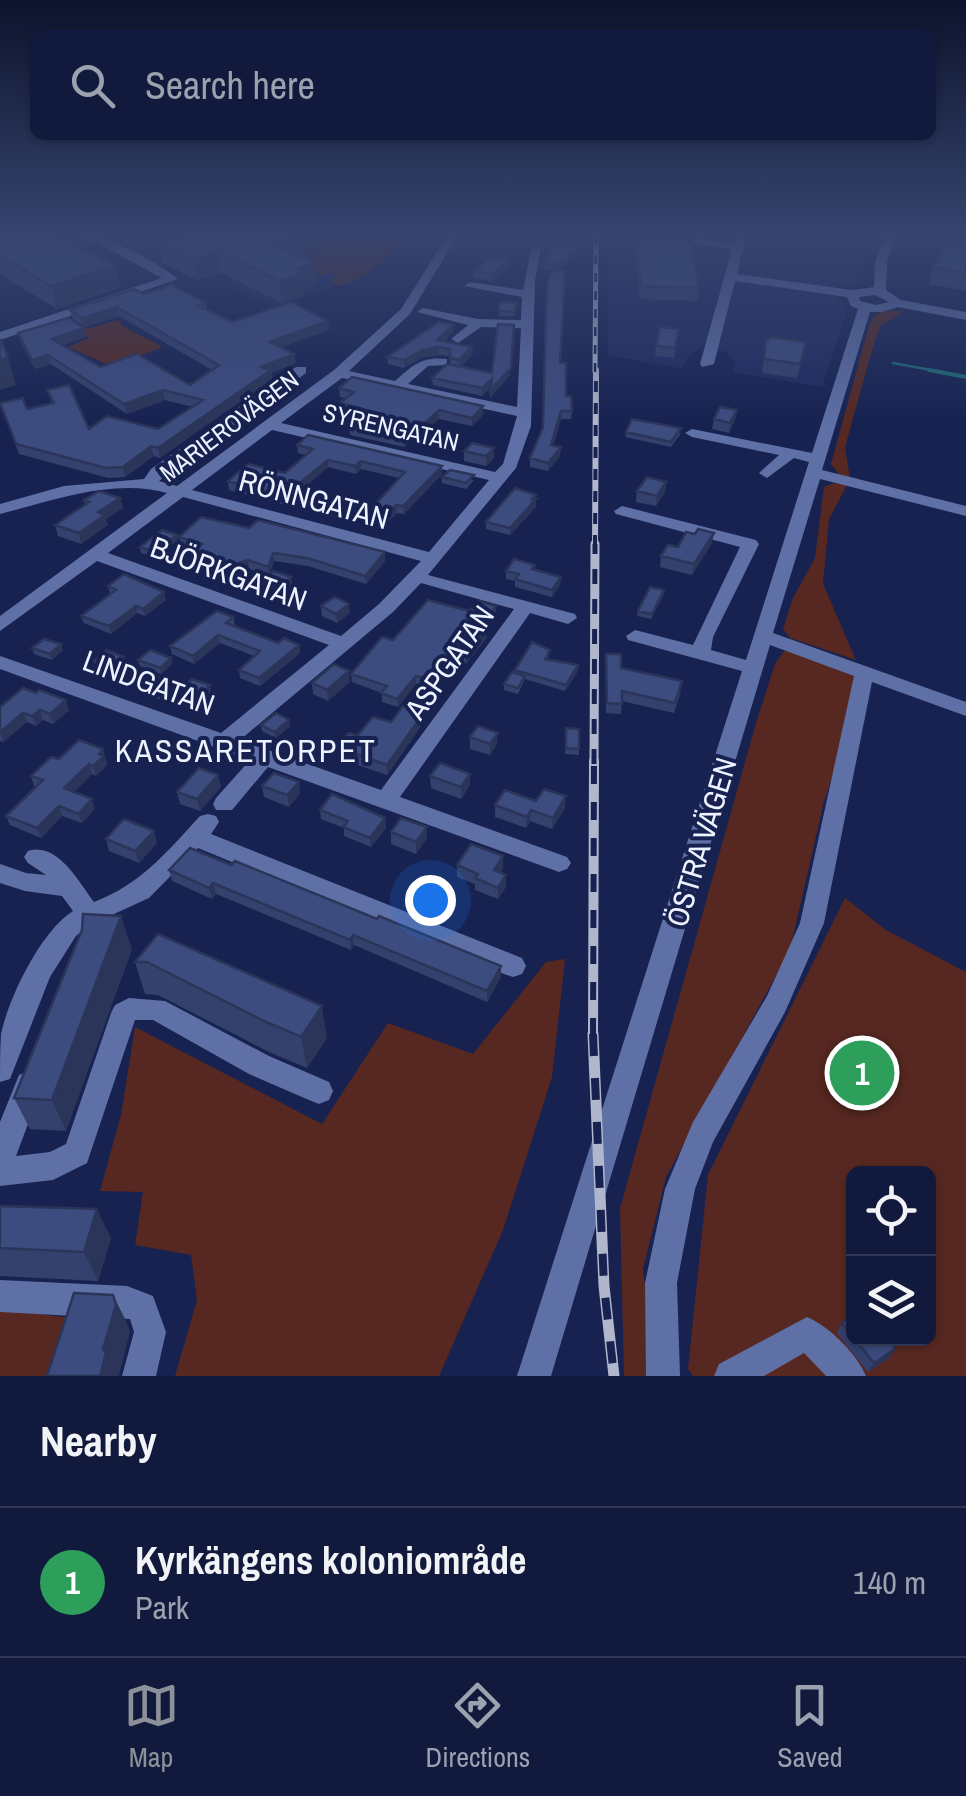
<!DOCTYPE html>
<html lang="en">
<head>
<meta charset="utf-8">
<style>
	body { margin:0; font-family:"Archivo Narrow",sans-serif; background:#1e2747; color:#f1f3f6 }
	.controls { position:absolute; right:30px; bottom:30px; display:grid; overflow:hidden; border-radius:15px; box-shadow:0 2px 8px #0004 }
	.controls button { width:90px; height:90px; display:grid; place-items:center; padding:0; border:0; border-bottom:2px solid #303856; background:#111a3c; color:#f1f3f6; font:50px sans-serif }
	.you { position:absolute; left:430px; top:900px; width:35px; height:35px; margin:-25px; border:8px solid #fff; border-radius:50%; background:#1a73e8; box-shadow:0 0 0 15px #1a73e833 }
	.badge { display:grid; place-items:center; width:65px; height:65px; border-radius:50%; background:#8c9099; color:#fff; font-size:32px; font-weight:700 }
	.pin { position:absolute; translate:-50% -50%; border:5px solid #fff; box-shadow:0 2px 10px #0006 }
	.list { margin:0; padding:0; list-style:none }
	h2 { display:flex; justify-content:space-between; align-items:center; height:130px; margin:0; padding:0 40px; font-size:42px }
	h2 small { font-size:32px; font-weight:400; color:#9ca1af }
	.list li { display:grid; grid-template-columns:65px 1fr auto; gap:30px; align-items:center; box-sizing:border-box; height:150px; padding:0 40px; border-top:2px solid #303856 }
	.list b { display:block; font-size:38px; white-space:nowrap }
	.list p { margin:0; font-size:32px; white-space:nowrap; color:#9ca1af }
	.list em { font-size:32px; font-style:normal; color:#9ca1af }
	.icon { flex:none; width:55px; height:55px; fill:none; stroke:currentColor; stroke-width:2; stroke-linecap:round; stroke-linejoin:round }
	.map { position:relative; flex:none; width:966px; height:1376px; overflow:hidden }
	.search { position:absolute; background:#111a3c; box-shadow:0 2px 8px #0004; left:30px; right:30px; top:30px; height:110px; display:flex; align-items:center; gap:25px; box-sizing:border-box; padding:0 35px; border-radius:15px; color:#9ca1af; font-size:38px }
	.sheet { height:280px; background:#111a3c }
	nav { display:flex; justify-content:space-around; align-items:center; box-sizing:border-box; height:140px; border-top:2px solid #303856; background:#111a3c; font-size:28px; color:#9ca1af }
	nav a { display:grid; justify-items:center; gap:5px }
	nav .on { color:#8c9099 }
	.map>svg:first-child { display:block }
	.built { fill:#1f2b5f }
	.green { fill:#572821; fill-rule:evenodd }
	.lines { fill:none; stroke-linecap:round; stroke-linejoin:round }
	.stream-far1 { stroke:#1e6a76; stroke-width:2.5 }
	.stream { stroke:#1e6a76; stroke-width:4 }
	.minor { fill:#5f70a6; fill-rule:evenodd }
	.rail-far4-casing { stroke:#b0b7cd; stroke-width:5 }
	.rail-far3-casing { stroke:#b0b7cd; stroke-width:6 }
	.rail-far2-casing { stroke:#b0b7cd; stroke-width:9 }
	.rail-far1-casing { stroke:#b0b7cd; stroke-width:10 }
	.rail-casing { stroke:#b0b7cd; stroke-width:11 }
	.rail-far4 { stroke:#172250; stroke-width:2.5; stroke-dasharray:9; stroke-linecap:butt }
	.rail-far3 { stroke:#172250; stroke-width:4; stroke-dasharray:11; stroke-linecap:butt }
	.rail-far2 { stroke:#172250; stroke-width:5; stroke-dasharray:15; stroke-linecap:butt }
	.rail-far1 { stroke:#172250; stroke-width:6; stroke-dasharray:18; stroke-linecap:butt }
	.rail { stroke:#172250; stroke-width:8; stroke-dasharray:22; stroke-linecap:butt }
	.wall { fill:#34416d }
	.shaded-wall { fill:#2b3559 }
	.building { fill:#3d4c7f; stroke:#2b3559; stroke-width:2.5 }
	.labels { text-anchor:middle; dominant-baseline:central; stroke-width:8; stroke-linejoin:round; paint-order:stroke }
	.far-street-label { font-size:25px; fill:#edf2fe; stroke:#172250 }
	.street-label { font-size:30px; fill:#edf2fe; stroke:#172250 }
	.neighbourhood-label { font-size:32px; letter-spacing:2.5px; fill:#edf2fe; stroke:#172250 }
</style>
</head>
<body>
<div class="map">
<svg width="966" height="1376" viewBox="0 0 966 1376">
	<rect width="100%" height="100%" fill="#172250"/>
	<path class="built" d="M608 233H880L860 284 839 288 836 297 848 309 822 387 733 372 735 362 727 352 704 345 688 358 682 369 608 355Z
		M272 267 371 272 273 308 224 283Z"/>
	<path class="green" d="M282 233H405C386 261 373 274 340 286L330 281 335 276 330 273 319 276 282 265 318 255 276 235Z
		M884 311H904L880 327 872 350 845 447 850 479 841 477 831 464 869 326 874 316Z
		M118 320 124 327 163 347 111 366 68 347 89 338 79 331Z
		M834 483 847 485 829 519 823 584 856 660 790 638 783 629 793 598 815 558 824 487Z
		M784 651 807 652 854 676 841 750 824 801 790 950 666 1177 643 1269 655 1376H624L620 1208 756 723 775 664Z
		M845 898 886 930 966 972V1376H693L688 1369 708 1175ZM854 1174H928V1338H854Z
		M565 959 552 1077 503 1230 439 1376H175L197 1300 191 1255 135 1245 143 1192 100 1191 121 1115 135 1027 322 1124 388 1023 473 1054 546 962Z
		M0 1309 80 1319 61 1376H0Z"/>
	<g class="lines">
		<path class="stream-far1" d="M893 363 942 372"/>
		<path class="stream" d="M929 370 966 377"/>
		<path class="minor" d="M67 233C101 231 151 258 178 279L0 340V332L162 278 96 242Z
			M449 233H459L410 314 349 371 395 381C413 365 422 356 447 359V365L428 366 408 384 517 407 521 328 481 327 458 343 451 339 468 325 417 312 423 308 478 319 521 320 522 297 464 286 470 282 523 290 531 250 541 248 535 280 531 426 516 468 428 575 575 614 577 618 568 624 530 613 400 797 567 857 571 863 567 869 559 872 268 767 232 810H216L213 804 216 798 250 760 0 669V656L221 733 329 645 97 561 0 631V616L167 493C114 478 52 501 0 514V504L64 486 144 479 151 469 296 367H306V373L159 481 177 486 334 370 401 309ZM342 378 517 416 503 464 495 472 281 423ZM272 430 489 480 429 552 192 490ZM183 497 421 561 379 604 341 636 108 553ZM421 583 514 609 381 790 240 740 393 612Z
			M695 233H705L703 239 734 242 737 233H747L737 274 852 290 874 287 875 263 885 233H895L887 263 886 290 901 300 966 312V320L898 307 882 312H870L822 470 966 506V516L820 479 773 633 966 702V716L872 682 824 923 785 1012 713 1142 695 1189 677 1283 680 1376H646L645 1283 665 1189 693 1122 767 996 800 923 854 676 770 645 551 1376H517L742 671 628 640 626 636 635 630 693 645 740 547 616 514 614 511 622 506 756 540 759 544 713 637 711 650 746 660 809 462 794 458 767 478 759 473 779 455 692 437 685 433 692 429 812 453 858 309 851 306 847 297 735 281 714 364 702 367 700 364 732 249 692 244ZM875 295 889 302 876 305 860 301 859 297Z
			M208 814 216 816 219 822 211 834 522 958 526 966 522 974 513 977 504 974 198 848 149 898 90 925 76 936 50 977 10 1079 0 1082C0 1067 0 1049 1 1034 9 997 41 931 73 911L62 896 25 891 0 883V864L26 873 46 875 28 863 24 857 28 851C57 841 79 882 94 902 140 885 168 851 200 816Z
			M129 998 165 1001 269 1056 329 1082 333 1091 329 1100 319 1104 309 1100 249 1074 153 1020H135L87 1163 53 1180 0 1186V1122L19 1075 29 1071 39 1075 43 1084 16 1156 50 1152 66 1144 111 1013 115 1005Z
			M0 1280 127 1286 153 1296 166 1332 156 1376H122L134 1332 130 1319 0 1312Z
			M807 1317C829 1326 857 1354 866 1376H826L804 1353 764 1376H714L719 1364Z"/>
		<defs>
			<path id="rail-far4" d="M595 372 596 233"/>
			<path id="rail-far3" d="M595 546 596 370"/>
			<path id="rail-far2" d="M594 764 595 544"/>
			<path id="rail-far1" d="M593 1036 594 761"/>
			<path id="rail" d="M593 1034 604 1286 614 1376"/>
		</defs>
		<use href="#rail-far4" class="rail-far4-casing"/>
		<use href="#rail-far3" class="rail-far3-casing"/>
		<use href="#rail-far2" class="rail-far2-casing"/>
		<use href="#rail-far1" class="rail-far1-casing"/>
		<use href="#rail" class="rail-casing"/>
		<use href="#rail-far4" class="rail-far4"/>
		<use href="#rail-far3" class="rail-far3"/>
		<use href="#rail-far2" class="rail-far2"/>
		<use href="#rail-far1" class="rail-far1"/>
		<use href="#rail" class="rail"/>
	</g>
	<path class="wall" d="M0 233 115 266 120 288 57 309 0 274Z
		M120 233H165L136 241Z
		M966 235V291L929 284 933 267Z
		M637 239 699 288 697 301 640 299 636 252Z
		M159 242 310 254 300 257 314 263 316 284 304 289V295L282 303 221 273 197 280 163 263Z
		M578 247V253L557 271 560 363 566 396 572 411 571 419H561L553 446 560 456 548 471 530 467V458L543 427 554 271 543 269 544 263Z
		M509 260V268L492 281 474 278V271Z
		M144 294 206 303 207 310 232 322 328 321 329 330 281 347 294 354 296 363 271 373 272 379 160 458 154 456 125 477 108 478 19 454 0 403 27 409 52 404 47 390 89 429H158L193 407 165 400 127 414 51 364 35 369 21 342 18 333 84 328 86 337 63 345 100 367 190 385 212 370 119 316 85 327 73 319 70 310Z
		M500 302 516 303 515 316H499Z
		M453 325V332L444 341 473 354 460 367 510 375 490 398 491 387 482 396 433 385 432 378 450 365V356L439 355 423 357 404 368 388 364 387 357Z
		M678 338 674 358 655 356 656 346Z
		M766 340 806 342 797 378 762 373Z
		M339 388 483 415 472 426 439 419 425 432 421 431 404 447 350 435 349 426 359 416 341 412 340 403 346 398 340 397Z
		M737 410 735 420 729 433 712 429 714 419Z
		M626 432 681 433 671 447 625 437Z
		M297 445 442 466V474L404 514 397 513 387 523 370 518V510L399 478 361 469 356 474 328 467 304 488 306 489 307 497 295 508 229 490 228 481 285 473 306 455 298 453Z
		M494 448V458L486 466 464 461V451Z
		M442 477 474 480 466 489 442 483Z
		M666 482 665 492 656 506 636 502 637 491Z
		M536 495V507L510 535 486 529V522Z
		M120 498 123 508 106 519 108 525 81 544 58 536 55 525 85 505 84 500Z
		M177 535 178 540 156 557 141 553 140 547Z
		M179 537 385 561 366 584 308 566 274 561 269 574 291 577 292 588 276 602 259 596 257 585 268 575 249 569 239 572 225 584 208 579 207 570 210 567 192 562 190 553 195 550 181 545Z
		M712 543 692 575 660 567 661 556 678 547Z
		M535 565V570L561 577 560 585 552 597 515 587V581L506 579V571Z
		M108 586 166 600 145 616 137 613 111 634 84 623 81 616 110 594Z
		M664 590 663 596 651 619 637 616 638 611Z
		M321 606 350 613 337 623 322 616Z
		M496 606V614L485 628 487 637 466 664 457 662 440 685 432 682 428 688 416 684 398 707 382 702V693L352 682 351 674 393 640 469 611Z
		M233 617 235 625 233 626 278 643 299 645 300 653 260 686 240 678 239 670 254 656 220 643 194 664 172 654 170 646Z
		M32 648 63 650 52 660 34 654Z
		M550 650 548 659 578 671 565 691 525 679 518 694 504 690V684L515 673V670Z
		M606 654 621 668 681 691 674 713 622 701 621 714 606 713Z
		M124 657 127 669 115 679 97 672 94 661Z
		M171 658 172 664 161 674 140 666 138 660Z
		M350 682 328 701 313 694 312 683Z
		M140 687H171L159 699 141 693Z
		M179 692 212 696 199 710 181 703Z
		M0 707 69 710 53 724 43 720 36 726 27 722 3 742 0 741Z
		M289 720 290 726 276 738 262 731 261 725Z
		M391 722H424L387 775 352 763V758L340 753 339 743Z
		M566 728 579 729V755L565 754Z
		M470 737 497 744 490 755 470 749Z
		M59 759H106L107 765 96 776 92 774 74 792 95 809 82 823 62 816 41 838 10 825 6 816 37 786H34L31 776Z
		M430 776 470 785 461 799 431 788Z
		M262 786 300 793 289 807 264 797Z
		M221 787 200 811 180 804 177 792Z
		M536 801 565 808 552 829 530 821 526 828 495 817V805Z
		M320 810 386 828 371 847 344 836V828L321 819Z
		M427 827V838L416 854 391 844V832Z
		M106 839 157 843 139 863 109 851Z
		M190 848 501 977 487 1002 354 945 351 950 216 894 212 899 172 881 169 870Z
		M503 856V868L500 872 506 887 498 899 475 890V884L457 877V865Z
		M158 934 327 1038 307 1068 271 1053 158 995 145 994 135 962Z
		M132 949 66 1131 30 1129 14 1098Z
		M0 1206 111 1238 98 1281 0 1276Z
		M842 1323 889 1358 868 1372 837 1333Z"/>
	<path class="shaded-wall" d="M135 233H165L136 241Z
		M308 233 310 254 274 265 272 244Z
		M578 247V253L556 272V265Z
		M218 251 221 273 197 280 193 259Z
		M509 260V268L492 281V274Z
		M314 263 316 284 304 289V295L282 303 280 281 297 268Z
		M115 266 120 288 57 309 52 286Z
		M117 307 119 316 85 327 83 318Z
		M328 321 329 330 271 351 270 342Z
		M453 325V332L437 347V340Z
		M514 325 510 375 490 398V390Z
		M84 328 86 337 54 348 52 339Z
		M438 347 439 355 423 357 404 368V360L423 350Z
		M472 347 473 354 459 367V360Z
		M294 354 296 363 271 373 272 379 160 458 158 448 261 367Z
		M48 355 51 364 35 369 32 360Z
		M8 357 16 385 0 390V360Z
		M492 379V386L482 396V388Z
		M163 390 165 400 127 414 124 404Z
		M483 406V415L472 426V418Z
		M439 410V419L425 432V423Z
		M737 410 735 420 729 433 730 423Z
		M561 411V419L551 453V445Z
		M421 422V431L404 447 403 438Z
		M151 446 154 456 125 477 123 467Z
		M561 447 560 456 548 471V463Z
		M494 448V458L486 466V456Z
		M328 460V467L297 494 296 486Z
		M361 461V469L356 474 355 466Z
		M442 466V474L404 514 403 506Z
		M666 482 665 492 656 506 657 496Z
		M306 489 307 497 295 508 294 500Z
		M536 495V507L510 535V528Z
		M120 498 123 508 106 519 108 525 81 544 79 533 98 512Z
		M396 505 397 513 387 523V514Z
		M714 533 712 543 692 575 694 564Z
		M177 535 178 540 156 557 155 552Z
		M385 552V561L366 584 365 576Z
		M273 553 274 561 269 575 268 567Z
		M248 560 249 569 239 572 225 584 223 576 238 563Z
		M291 577 292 588 276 602 275 591Z
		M561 577 560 585 552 597V590Z
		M164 592 166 600 145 616 143 609Z
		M349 604 350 613 337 623 336 614Z
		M136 606 137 613 111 634 109 626Z
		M496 606V614L480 635V627Z
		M487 629V637L466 664V656Z
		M218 635 220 643 194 664 193 656Z
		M61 644 63 650 52 660 50 654Z
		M299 645 300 653 260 686 259 678Z
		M457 653V662L440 685 439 676Z
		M124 657 127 669 115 679 111 668Z
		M171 658 172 664 161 674 160 668Z
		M578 665V671L565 691 566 685Z
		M349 671 350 682 328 701 327 690Z
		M432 674V682L428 688V679Z
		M416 676V684L398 707 397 699Z
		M170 682 171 687 159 699 158 693Z
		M210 685 212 696 199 710 197 698Z
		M66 700 69 710 53 724 50 714Z
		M40 710 43 720 36 726 32 716Z
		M424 712V722L387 775V765Z
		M23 713 27 722 3 742 0 732Z
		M289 720 290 726 276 738 275 732Z
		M498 733 497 744 490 755V744Z
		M103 749 107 765 96 776 93 766 99 754Z
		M89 764 92 774 68 798 64 788Z
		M470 774V785L461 799V787Z
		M218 775 221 787 200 811 197 799Z
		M299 782 300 793 289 807 287 795Z
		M566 796 565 808 552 829 553 818Z
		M92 799 95 809 82 823 78 814Z
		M59 806 62 816 41 838 37 828Z
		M531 810 530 821 526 828 527 817Z
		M385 818 386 828 371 847 370 838Z
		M427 827V838L416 854V842Z
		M154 831 157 843 139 863 135 851Z
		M503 856V868L494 882V870Z
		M506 875V887L498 899V888Z
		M213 883 216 894 212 899 209 888Z
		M121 916 132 949 66 1131 52 1100Z
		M353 935 354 945 351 950 350 940Z
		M501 966V977L487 1002V991Z
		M322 1006 327 1038 307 1068 301 1037Z
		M97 1209 111 1238 98 1281 84 1252Z
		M113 1295 127 1323 130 1332 119 1376H100Z
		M895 1349 889 1358 868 1372 874 1363Z"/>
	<path class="building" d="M0 233H52L115 266 52 286 0 256Z
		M192 233H308L272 244 314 263 297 268 302 273 280 281 218 251 193 259 159 242Z
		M966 235V273L933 267 947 244 955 245 959 238 964 239Z
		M637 239 690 241 699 288 641 286Z
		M554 245 578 247 556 265 544 263Z
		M492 257 509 260 492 274 474 271Z
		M555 270 565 272 560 363H566V396H571L572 411H561L551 445 561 447 548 463 530 458 543 427 546 305 549 275Z
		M172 285 206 303 198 306 232 322 291 302 328 321 270 342 294 354 261 367 271 370 158 448 151 446 123 467 106 468 16 444 0 403 23 398 27 409 54 403 47 390 69 385 89 429 107 416 158 429 203 400 163 390 124 404 48 355 32 360 18 333 68 318 84 328 52 339 100 367 137 354 190 385 219 365 117 307 83 318 70 310 134 289 144 294Z
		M500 302 516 303 515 312 499 311Z
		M439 322 453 325 437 340 472 347 459 360 450 358V349L438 347 423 350 404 360 387 357Z
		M498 324 514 325 511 368 490 390 492 379 482 388 432 378 447 364 492 373Z
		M660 327 679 329 675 348 656 346Z
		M772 337 806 342 800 364 764 359 766 340Z
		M0 339 8 357 0 360Z
		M352 377 483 406 472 418 439 410 425 423 421 422 403 438 349 426 367 410 340 403 354 392 339 388Z
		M720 407 737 410 730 423 714 419Z
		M632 419 681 428 671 442 626 432Z
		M308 435 442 466 403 506 396 505 387 514 370 510 405 472 361 461 355 466 328 460 296 486 306 489 294 500 228 481 248 464 285 473 313 449 297 445Z
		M472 443 494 448 486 456 464 451Z
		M450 470 474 475 466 483 442 477Z
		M647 477 666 482 657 496 637 491Z
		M515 488 536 495 532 499H536L510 528 486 522Z
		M99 491 120 498 98 512 105 515 79 533 55 525 89 502 84 500Z
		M201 517 249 528 258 520 385 552 365 576 307 558 273 553 268 567 248 560 238 563 223 576 207 570 217 561 190 553 202 544 179 537Z
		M698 529 714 533 694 564 661 556 668 545 678 547 686 532 695 534Z
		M162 530 177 535 155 552 140 547Z
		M514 559 535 565 532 569 561 577 552 590 515 579 519 574 506 571Z
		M273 571 291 577 275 591 257 585Z
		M124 574 164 592 143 609 136 606 109 626 81 616 116 590 108 586Z
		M650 587 664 590 652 614 638 611Z
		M335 597 349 604 336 614 321 606Z
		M428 600 469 611 479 601 496 606 480 627 487 629 466 656 457 653 439 676 432 674 428 679 416 676 397 699 381 693 387 686 351 674 382 637 393 640Z
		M217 611 233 617 226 623 278 643 284 638 299 645 259 678 239 670 260 651 218 635 193 656 170 646Z
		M44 639 61 644 50 654 32 648Z
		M532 642 550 650 545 659 578 665 566 685 515 670Z
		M106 650 124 657 111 668 94 661Z
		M150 650 171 658 160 668 138 660Z
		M606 654H621V668L682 681 675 703 622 691V704L607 703Z
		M334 664 349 671 327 690 312 683Z
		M512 672 525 676 518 688 504 684Z
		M152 675 170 682 158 693 140 687Z
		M192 679 210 685 197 698 179 692Z
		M23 688 36 693 39 690 66 700 50 714 40 710 32 716 23 713 0 732V707Z
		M403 706 424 712 387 765 351 752 354 749 339 743 349 733 357 736 373 717 391 722Z
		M276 713 289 720 275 732 261 725Z
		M478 726 498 733 490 744 470 737Z
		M566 728 579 729V749L566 748Z
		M79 740 103 749 99 754 104 756 93 766 89 764 64 788 92 799 78 814 59 806 37 828 6 816 43 780 31 776 51 757 59 759Z
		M440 763 470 774 461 787 430 776Z
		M199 768 218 775 197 799 177 792Z
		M274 773 299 782 287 795 262 786Z
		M544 789 566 796 553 818 531 810 527 817 495 805 505 790 536 801Z
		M332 794 385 818 370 838 343 827 348 821 320 810Z
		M401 818 427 827 416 842 391 832Z
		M124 819 154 831 135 851 106 839Z
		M471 844 503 856 494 870 506 875 498 888 475 878 478 874 457 865Z
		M190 848 231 865 235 861 377 919 379 916 501 966 487 991 353 935 350 940 213 883 209 888 169 870Z
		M83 914 121 916 52 1100 14 1098 82 930Z
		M158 934 322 1006 301 1037 264 1021 147 962H135Z
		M0 1206 97 1209 84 1252 0 1248Z
		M74 1293 113 1295 116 1305 103 1349 106 1353 100 1376H47Z
		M854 1315V1337L842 1323Z
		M854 1338H887L895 1349 874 1363Z"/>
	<linearGradient id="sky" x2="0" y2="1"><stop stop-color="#0d132c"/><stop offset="0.55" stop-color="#36446f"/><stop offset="1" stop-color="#36446f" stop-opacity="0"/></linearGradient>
	<rect width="966" height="425" fill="url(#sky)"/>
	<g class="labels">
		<g class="far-street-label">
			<text transform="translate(229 426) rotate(-37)">MARIEROVÄGEN</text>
			<text transform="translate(391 427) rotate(13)">SYRENGATAN</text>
		</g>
		<g class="street-label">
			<text transform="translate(314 499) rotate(15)">RÖNNGATAN</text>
			<text transform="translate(229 573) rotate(20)">BJÖRKGATAN</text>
			<text transform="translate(449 662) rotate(-55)">ASPGATAN</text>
			<text transform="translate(149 682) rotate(20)">LINDGATAN</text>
			<text transform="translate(701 842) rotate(-73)">ÖSTRA VÄGEN</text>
		</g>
		<g class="neighbourhood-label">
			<text x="246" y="750">KASSARETORPET</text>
		</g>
	</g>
</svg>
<div class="controls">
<button><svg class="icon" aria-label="locate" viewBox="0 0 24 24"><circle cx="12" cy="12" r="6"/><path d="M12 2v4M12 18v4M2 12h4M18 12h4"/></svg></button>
<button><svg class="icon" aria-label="layers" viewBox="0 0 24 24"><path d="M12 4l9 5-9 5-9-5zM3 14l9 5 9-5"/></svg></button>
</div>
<div class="you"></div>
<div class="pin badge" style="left:862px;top:1073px;background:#2e9e5b">1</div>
<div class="search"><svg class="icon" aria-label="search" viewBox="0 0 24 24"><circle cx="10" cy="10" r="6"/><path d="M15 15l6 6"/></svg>Search here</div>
</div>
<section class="sheet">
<h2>Nearby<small></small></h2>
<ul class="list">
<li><span class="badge" style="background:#2e9e5b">1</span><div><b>Kyrkängens koloniområde</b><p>Park</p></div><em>140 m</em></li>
</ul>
</section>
<nav>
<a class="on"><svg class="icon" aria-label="map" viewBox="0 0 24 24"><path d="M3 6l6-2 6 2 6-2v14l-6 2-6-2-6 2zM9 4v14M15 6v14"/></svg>Map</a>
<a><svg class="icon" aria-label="directions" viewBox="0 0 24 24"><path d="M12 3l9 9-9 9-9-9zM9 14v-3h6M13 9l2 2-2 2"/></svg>Directions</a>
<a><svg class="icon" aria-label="saved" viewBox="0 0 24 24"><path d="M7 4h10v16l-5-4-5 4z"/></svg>Saved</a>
</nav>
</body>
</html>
